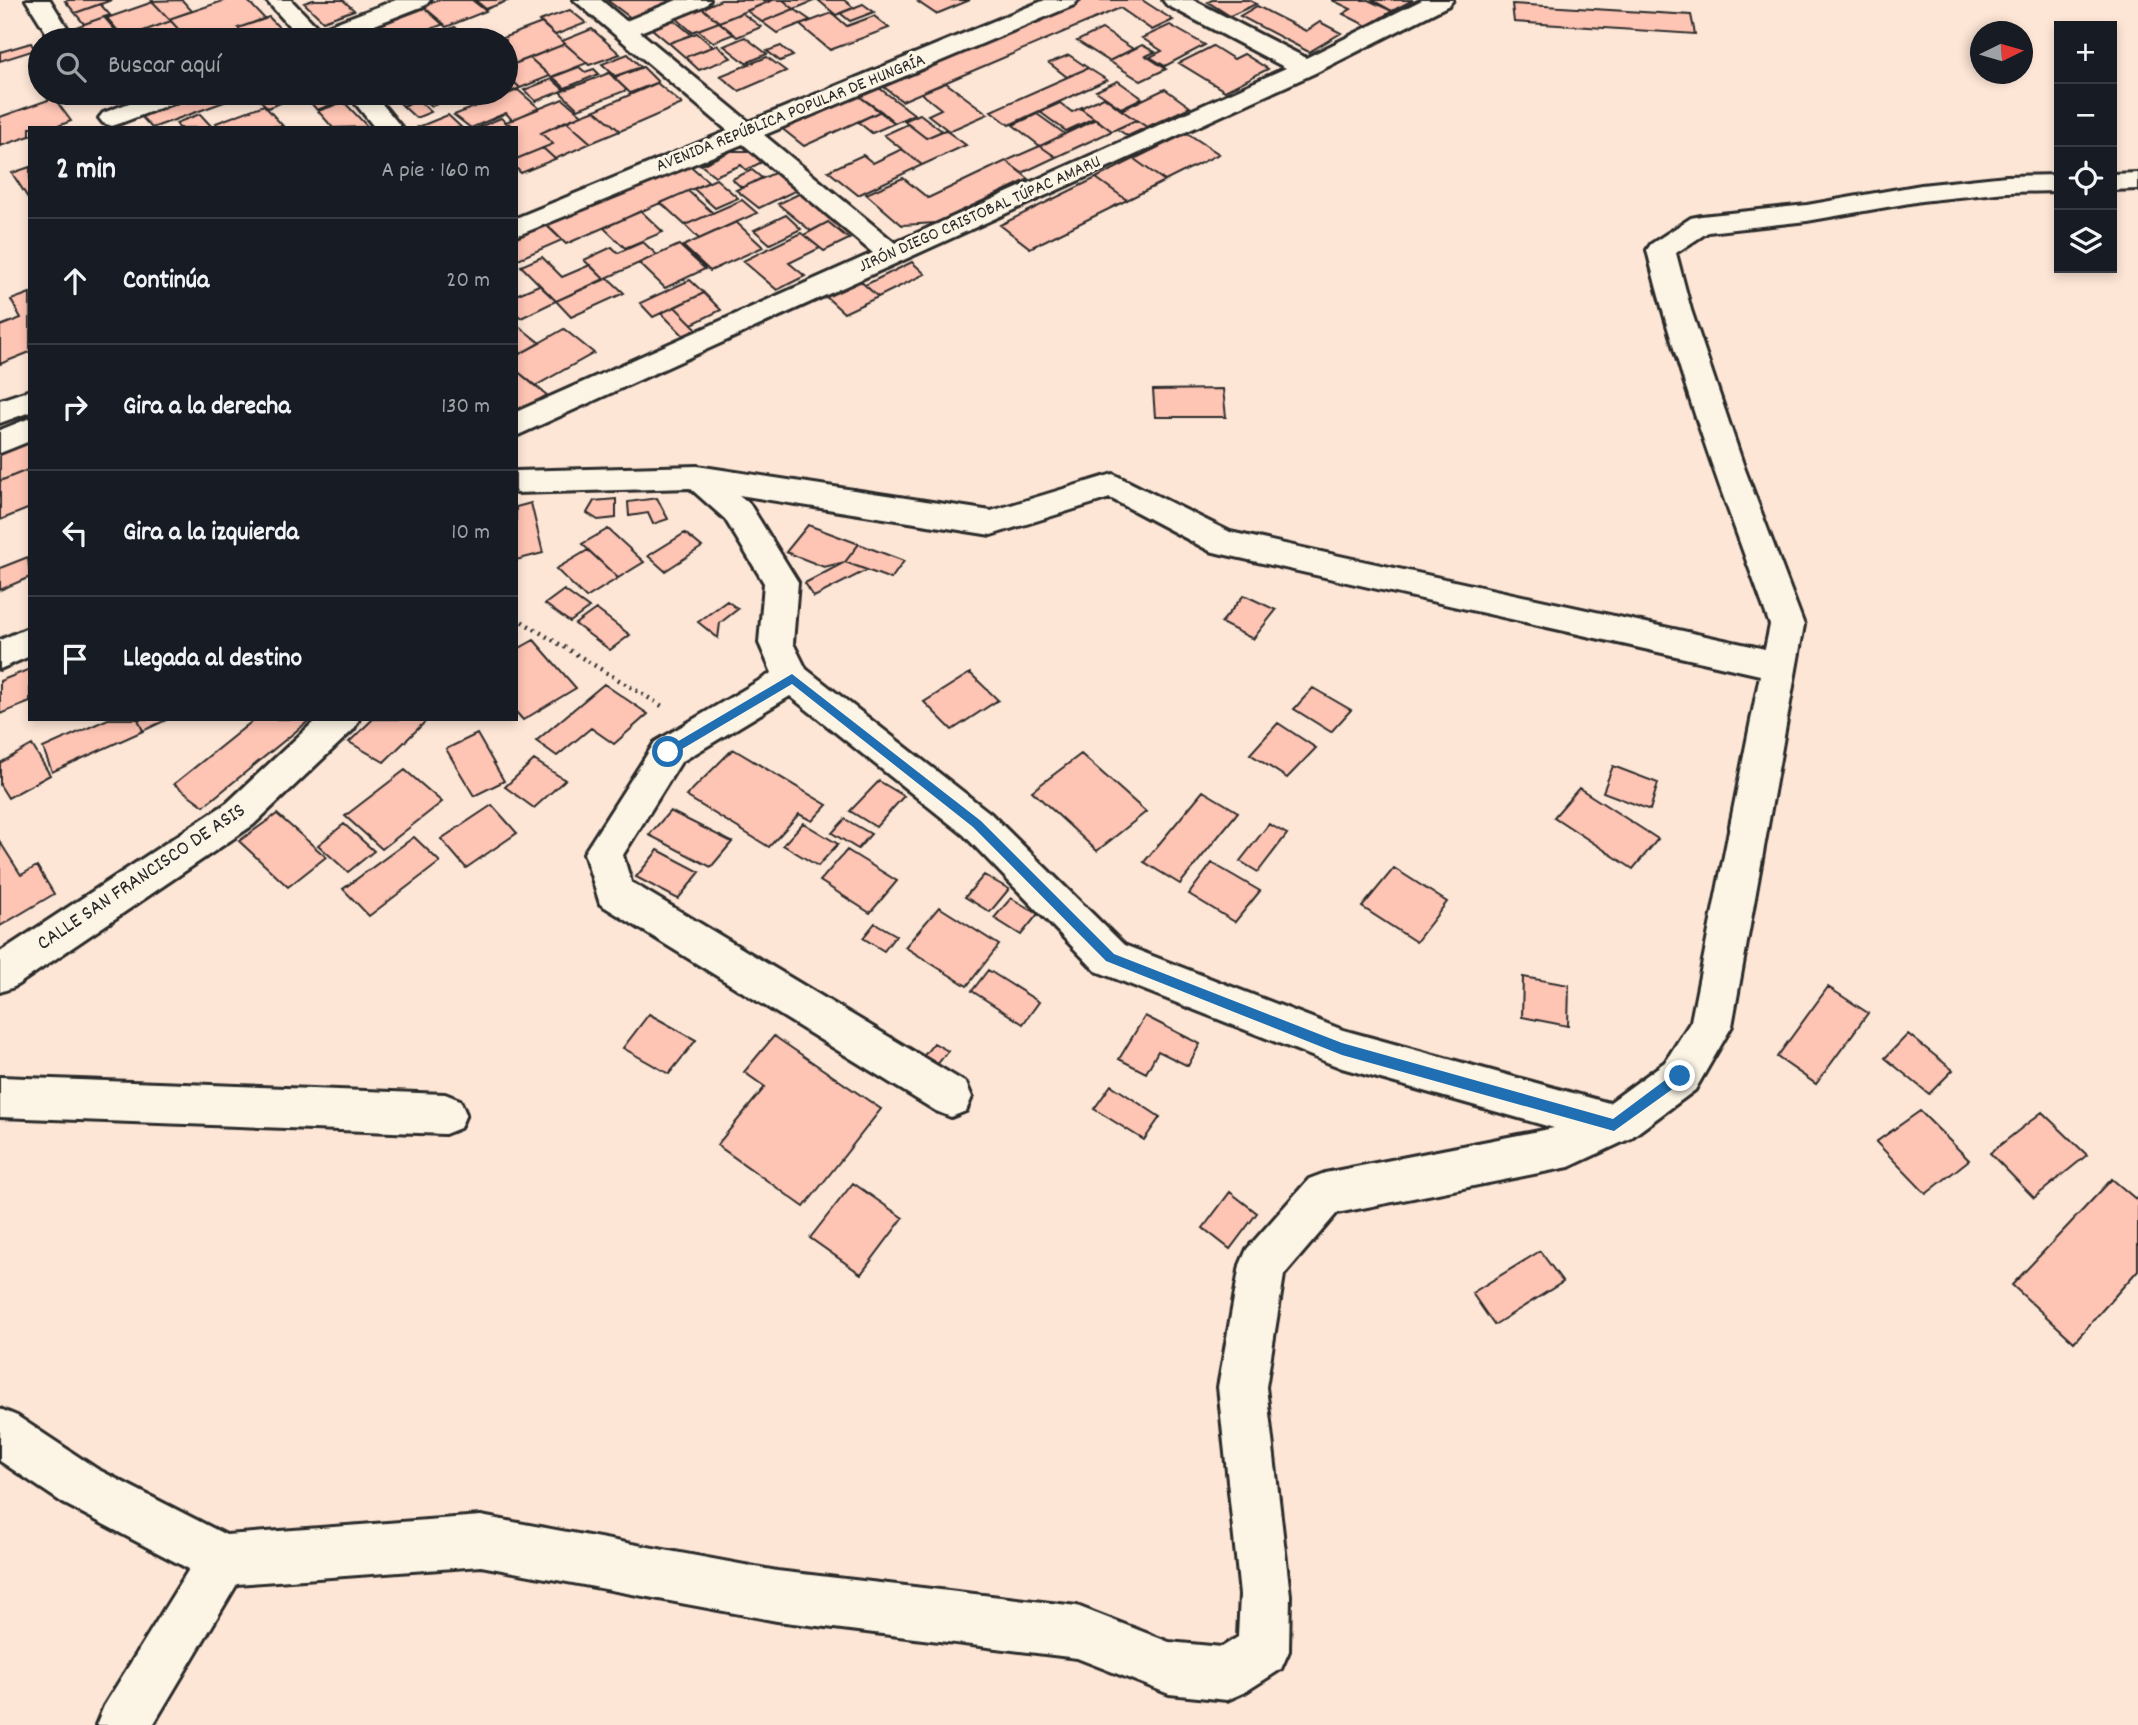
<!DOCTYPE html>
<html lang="es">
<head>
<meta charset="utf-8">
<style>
	body { margin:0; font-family:Dekko,sans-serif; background:#20242c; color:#f1f3f6 }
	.controls { position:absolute; right:21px; top:21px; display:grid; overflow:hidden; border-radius:0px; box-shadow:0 4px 10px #0003 }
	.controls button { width:63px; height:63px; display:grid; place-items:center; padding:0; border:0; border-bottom:2px solid #363941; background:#171b24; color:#f1f3f6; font:35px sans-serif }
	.compass { position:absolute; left:1970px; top:21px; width:63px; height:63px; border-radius:50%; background:#171b24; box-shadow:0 4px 10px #0003; rotate:85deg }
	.stop { position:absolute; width:21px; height:21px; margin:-16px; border:5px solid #1f6fb2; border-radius:50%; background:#fff }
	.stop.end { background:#1f6fb2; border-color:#fff; box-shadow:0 2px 7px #0008 }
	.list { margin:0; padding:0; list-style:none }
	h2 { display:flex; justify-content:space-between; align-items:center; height:91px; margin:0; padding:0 28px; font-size:30px }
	h2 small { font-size:23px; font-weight:400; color:#9ea1a6 }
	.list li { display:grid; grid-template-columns:46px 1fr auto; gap:21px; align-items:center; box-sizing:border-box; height:126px; padding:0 28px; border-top:2px solid #363941 }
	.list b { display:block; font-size:26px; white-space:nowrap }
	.list em { font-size:23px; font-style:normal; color:#9ea1a6 }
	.icon { flex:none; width:38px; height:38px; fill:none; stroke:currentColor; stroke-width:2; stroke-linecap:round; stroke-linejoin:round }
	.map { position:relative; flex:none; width:2138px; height:1725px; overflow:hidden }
	.search { position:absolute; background:#171b24; box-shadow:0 4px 10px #0003; left:28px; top:28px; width:490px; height:77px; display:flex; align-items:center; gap:18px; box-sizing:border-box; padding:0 24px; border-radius:38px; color:#9ea1a6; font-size:26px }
	.panel { position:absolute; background:#171b24; box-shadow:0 4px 10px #0003; left:28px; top:126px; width:490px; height:595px; border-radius:0px }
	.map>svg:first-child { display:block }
	.building { fill:#fec4b4; stroke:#2b2b2b; stroke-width:2 }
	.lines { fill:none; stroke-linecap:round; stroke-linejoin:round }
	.minor-casing { stroke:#2b2b2b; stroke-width:6 }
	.path { stroke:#2b2b2b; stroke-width:4.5; stroke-dasharray:2 5; stroke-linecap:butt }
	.minor { fill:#fcf5e5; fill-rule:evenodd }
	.route { fill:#1f6fb2 }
	.labels { text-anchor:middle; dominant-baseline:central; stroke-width:6; stroke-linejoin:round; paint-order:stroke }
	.far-street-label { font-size:18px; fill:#2b2b2b; stroke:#fcf5e5 }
	.street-label { font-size:21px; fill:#2b2b2b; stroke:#fcf5e5 }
</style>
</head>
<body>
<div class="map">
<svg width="2138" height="1725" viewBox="0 0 2138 1725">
	<rect width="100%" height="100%" fill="#fde6d6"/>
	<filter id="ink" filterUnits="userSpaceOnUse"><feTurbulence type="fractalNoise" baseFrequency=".0143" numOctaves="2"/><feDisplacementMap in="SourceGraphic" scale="14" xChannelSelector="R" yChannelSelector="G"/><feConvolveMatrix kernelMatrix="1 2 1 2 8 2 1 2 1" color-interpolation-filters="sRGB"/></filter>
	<g filter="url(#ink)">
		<path class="building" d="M69 0H112L75 13 65 1Z
			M182 0 192 11 169 19 152 1Z
			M226 0H247L265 19 238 28 246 38 241 40H188L169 19Z
			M313 0H343L354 10 323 21 304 3Z
			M437 0H472L486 11 446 27 422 6Z
			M475 0H510L486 9Z
			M607 0H675L631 18Z
			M721 0H773L719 22 702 8Z
			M773 0H783L794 9 762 22 747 11Z
			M783 0H816L794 9Z
			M818 0H844L854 8 836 15Z
			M923 0H970L936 14 918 2Z
			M1082 0H1142L1173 20 1152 30 1120 8 902 101 880 84Z
			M1212 0H1249L1256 4 1230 16 1208 2Z
			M1332 0H1368L1392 11 1367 26 1343 14 1351 9Z
			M1372 0H1413L1392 11Z
			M153 2 171 21 124 38 107 18Z
			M100 4 110 15 84 24 75 13Z
			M863 4 874 12 850 21 840 13Z
			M1512 4 1691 15 1695 34 1514 22Z
			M1257 6 1306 31 1320 22 1341 33 1309 52 1240 16Z
			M425 8 444 24 403 40H340Z
			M702 8 719 22 692 32 675 17Z
			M794 9 810 20 777 33 762 22Z
			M570 10 586 23 555 35 539 21Z
			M742 13 761 27 737 37 719 22Z
			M832 13 847 26 874 16 889 28 830 50 800 25Z
			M104 17 124 40H87L76 27Z
			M269 17 289 38 248 40 238 28Z
			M674 20 692 35 669 43 652 29Z
			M171 21 188 40H126L124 38Z
			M719 22 734 34 713 42 698 30Z
			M542 23 565 44 506 67V40H497Z
			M1170 25 1205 45 1165 66 1150 57 1162 51 1142 38Z
			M455 27 469 40H435L431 36Z
			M592 29 620 54 589 65 562 41Z
			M1102 29 1133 49 1109 61 1077 41Z
			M697 33 713 47 685 57 669 43Z
			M745 37 767 54 746 63 724 46Z
			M31 43 35 50 0 61V52Z
			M565 44 587 63 551 77 530 58Z
			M717 45 731 58 699 70 685 57Z
			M1142 45 1155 52 1146 56 1166 69 1141 81 1109 61Z
			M781 46 793 56 780 61 767 51Z
			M1213 46 1234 59 1244 54 1268 69 1225 91 1179 63Z
			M628 54 641 67 615 76 602 64Z
			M1069 55 1088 68 1067 77 1049 63Z
			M767 57 786 71 739 91 720 76Z
			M530 58 550 76 520 88 506 74V67Z
			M579 67 585 72 594 69 599 74 565 88 553 77Z
			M643 67 658 82 630 93 614 78Z
			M1088 68 1107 80 1009 125 991 111Z
			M609 73 627 90 578 109 560 92Z
			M506 74 520 88 495 98 490 93H506Z
			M552 79 564 90 536 101 524 90Z
			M1118 81 1142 98 1121 108 1096 91Z
			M657 83 682 104 620 131 595 110Z
			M946 83 988 114 949 131 928 115 941 109 921 93Z
			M875 85 914 114 895 123 856 94Z
			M1165 89 1190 107 1147 127 1121 110Z
			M518 90 539 108 512 120 506 113 471 128 454 115Z
			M124 93H161L132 103Z
			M194 93H249L152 128 138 113Z
			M268 93H295L298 96 268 108 257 97Z
			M311 93H333L341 101 317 110 304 95Z
			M401 93H411L418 100 403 106 393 96Z
			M434 93H440L447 100 432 106 423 98Z
			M443 93H473L451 101Z
			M856 94 881 111 804 146 780 127Z
			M1104 97 1121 110 1136 120 1112 131 1080 108Z
			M54 98 71 121 53 128H30V136L0 146V117Z
			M563 99 582 115 541 133 553 144 516 159V128L506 122Z
			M418 100 431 112 416 118 403 106Z
			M344 102 368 127 333 128 318 111Z
			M1060 103 1072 112 1080 108 1094 118 1066 131 1040 112Z
			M264 105 283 126 220 128 216 123Z
			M595 110 620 131 591 143 566 121Z
			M881 111 895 123 872 133 858 122Z
			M200 114 213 128H179L176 123Z
			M920 114 942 131 926 138 904 121Z
			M1037 114 1065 134 1040 146 1013 125Z
			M448 115 462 128H416Z
			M501 118 512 128H477Z
			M1096 119 1112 131 1056 157 1040 146Z
			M1136 120 1147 127 1128 136 1117 129Z
			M566 121 591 143 555 159 543 148 553 144 541 133Z
			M908 124 926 138 945 130 966 145 922 165 884 135Z
			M1187 133 1219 154 1165 181 1134 159Z
			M1040 146 1056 157 1022 173 1006 161Z
			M543 148 555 159 521 173 516 168V159Z
			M902 149 922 165 858 195 828 171 863 155 873 163Z
			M731 151H752L764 161 746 170 741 165 715 176 701 165Z
			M1134 159 1165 181 1127 200 1096 178Z
			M1006 161 1029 179 936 223 902 225 866 194 903 178 928 198Z
			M687 163 709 182 566 244 545 224Z
			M30 167V201L12 173Z
			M752 170 762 178 742 188 732 179Z
			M779 171 801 188 759 208 736 190Z
			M1096 178 1127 200 1030 248 1000 225Z
			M716 179 738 198 715 208 694 189Z
			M807 190 862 232 849 239 828 222 811 231 778 204Z
			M688 191 713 213 685 225 661 203Z
			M742 200 757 213 699 239 685 225Z
			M641 211 663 232 625 248 604 228Z
			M786 215 801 229 770 244 754 230Z
			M542 220 562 240 516 260V231Z
			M736 222 763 247 710 271 683 246Z
			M828 222 849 239 824 251 804 235Z
			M801 233 820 248 789 263 805 276 777 290 743 261Z
			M643 242 657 255 604 279 584 260 612 247 618 253Z
			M679 245 705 269 665 288 639 263Z
			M542 257 562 277 590 265 604 279 556 301 521 266Z
			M912 262 925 274 878 297 865 285Z
			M608 278 624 293 571 317 556 301Z
			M857 278 878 297 844 313 823 294Z
			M690 280 704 293 653 317 640 303Z
			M539 285 556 301 521 318 516 313V295Z
			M30 293V352L0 364V326L21 318 11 300Z
			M704 293 721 310 692 324 675 307Z
			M675 307 699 331 685 337 661 313Z
			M516 324 540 343 516 356Z
			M564 329 594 353 535 386 516 370V356Z
			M516 370 547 395 516 413Z
			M1223 389 1226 417H1155L1153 390Z
			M30 441V469L0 481V453Z
			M30 469V508L0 520V481Z
			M657 498 668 519 653 524 648 513 629 516 628 502Z
			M616 499V518L598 520 587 513 594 501Z
			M531 503 543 553 516 560V507Z
			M808 525 859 544 845 562 824 567 786 552Z
			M608 529 644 562 618 578 582 544Z
			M685 533 702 547 665 571 648 556Z
			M859 544 904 561 891 579 845 562Z
			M588 550 618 578 586 598 556 569Z
			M28 557 30 577 0 590V568Z
			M845 562 867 570 814 597 805 583Z
			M564 590 589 608 570 622 545 604Z
			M1244 595 1276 610 1253 639 1221 623Z
			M727 601 738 609 720 623 718 638 698 622Z
			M596 609 630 635 610 650 575 624Z
			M534 640 576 688 523 720 516 712V650Z
			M30 669V702L0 714V681Z
			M970 673 998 700 952 730 924 702Z
			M604 684 648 714 614 744 591 728 557 756 536 741Z
			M1313 688 1351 710 1331 732 1294 709Z
			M108 719H138L143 731 52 772 43 748Z
			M138 719H168L143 731Z
			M255 719H311L204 806 174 784Z
			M373 719H422L426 721 384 762 349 742Z
			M1278 723 1316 748 1287 778 1250 754Z
			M477 734 504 781 474 796 446 749Z
			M32 745 50 775 8 798 0 785V763Z
			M733 749 827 805 812 821 799 814 769 847 686 796Z
			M1081 754 1146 812 1097 851 1032 791Z
			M534 760 565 780 534 808 505 787Z
			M1613 766 1658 783 1650 810 1603 792Z
			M405 770 442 802 382 849 345 816Z
			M879 781 904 796 876 827 850 811Z
			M1579 788 1658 839 1633 869 1554 817Z
			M1203 791 1238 812 1180 884 1144 862Z
			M492 805 517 833 466 868 441 839Z
			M670 811 732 842 711 867 649 835Z
			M277 814 326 857 288 887 239 841Z
			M845 819 871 834 858 849 832 833Z
			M803 823 838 844 818 866 783 845Z
			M344 824 374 851 348 872 318 845Z
			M1269 824 1287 834 1258 872 1240 861Z
			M414 837 440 862 369 916 343 889Z
			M0 842 21 875 37 866 54 894 0 926Z
			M658 850 700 872 678 899 636 877Z
			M847 850 897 881 870 913 820 881Z
			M1212 863 1260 891 1235 922 1189 894Z
			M1394 868 1447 902 1416 942 1362 907Z
			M984 875 1009 889 990 912 965 897Z
			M1011 898 1038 914 1021 935 994 918Z
			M939 907 999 945 967 986 905 947Z
			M875 923 896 935 884 951 863 938Z
			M988 970 1039 1002 1023 1024 972 991Z
			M1523 977 1569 985 1568 1026 1522 1017Z
			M1828 987 1868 1013 1816 1084 1777 1057Z
			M649 1014 696 1040 669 1074 623 1048Z
			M1145 1016 1200 1044 1188 1066 1158 1051 1146 1073 1119 1059Z
			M1908 1034 1953 1070 1929 1094 1885 1058Z
			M774 1036 881 1109 804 1207 717 1145 765 1087 744 1072Z
			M934 1043 948 1051 932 1071 918 1063Z
			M1111 1085 1160 1117 1144 1140 1094 1109Z
			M1920 1111 1969 1160 1926 1194 1876 1142Z
			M2042 1112 2087 1155 2034 1198 1990 1153Z
			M2112 1179 2138 1201V1270L2074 1342 2012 1285Z
			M853 1183 903 1218 861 1274 810 1238Z
			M1230 1192 1257 1213 1230 1249 1203 1228Z
			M1540 1251 1563 1282 1494 1325 1472 1293Z"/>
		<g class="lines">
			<defs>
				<path id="minor" d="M26 0H50L75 40H51Z
					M266 0H291L319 29 396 0H430L426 5 336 40H302Z
					M574 0H601L626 21 677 0H710L706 5 640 32 749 122 1045 0H1078L1074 5 764 135 895 243 1286 68 1167 5 1163 0H1193L1306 58 1422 0H1453L1449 5 1315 73 516 436V412L873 253 743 144 516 236V218L728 131Z
					M155 93H190L186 98 121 123 112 126 103 123 99 118 103 113Z
					M347 93H373L402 128H375Z
					M2138 173V189L2112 190V174Z
					M2059 175V191L2006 192 1921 201 1807 221 1708 232 1676 253 1691 310 1744 467 1804 625 1732 1026 1695 1090 1629 1139 1569 1167 1337 1213 1284 1275 1266 1387 1290 1595 1289 1651 1281 1669 1245 1692 1227 1700 1169 1694 1077 1658 777 1621 481 1566 237 1584 153 1725H96L104 1706 189 1569 63 1503 0 1461V1409L17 1416 97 1469 226 1535 481 1516 777 1571 1077 1606 1169 1642 1222 1647 1238 1637 1240 1595 1218 1387 1240 1265 1247 1249 1309 1179 1325 1173 1554 1128 1342 1068 1096 971 964 835 790 696 681 762 623 855 631 882 966 1083 972 1097 966 1111 951 1117 936 1111 600 904 584 853 655 742 772 673 759 643 764 583 725 519 690 488 516 493V471L697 466 991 511 1113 474 1230 532 1765 649 1770 625C1725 501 1678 378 1647 250L1651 244 1691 218 1701 216 1807 205 1921 185 2006 176ZM739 495 991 535 1110 498 1210 551 1222 554 1760 675 1691 1021 1665 1062 1609 1103 1343 1030 1124 945 990 813 806 669 793 643 798 582 749 503Z
					M30 390V412L0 423V400Z
					M30 418V441L0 453V430Z
					M30 627V656L0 669V640Z
					M317 719H359L354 729 253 825 14 987 0 992V952L227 803Z
					M0 1077 445 1094 460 1100 466 1114 460 1128 445 1134 0 1117Z"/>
			</defs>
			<use href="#minor" class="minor-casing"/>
			<path class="path" d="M516 618 662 706"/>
			<use href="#minor" class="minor"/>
		</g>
	</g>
	<path class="route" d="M792 674 981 821 1114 954 1342 1043 1613 1119 1676 1072H1685V1080L1614 1131 1342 1055 1106 961 973 827 792 684 672 755H665V749Z"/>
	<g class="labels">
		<g class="far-street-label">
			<text transform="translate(791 114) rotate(-22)">AVENIDA REPÚBLICA POPULAR DE HUNGRÍA</text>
			<text transform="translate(980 215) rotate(-24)">JIRÓN DIEGO CRISTOBAL TÚPAC AMARU</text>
		</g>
		<g class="street-label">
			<text transform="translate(142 878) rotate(-34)">CALLE SAN FRANCISCO DE ASIS</text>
		</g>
	</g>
</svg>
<div class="controls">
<button>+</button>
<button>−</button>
<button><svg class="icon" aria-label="locate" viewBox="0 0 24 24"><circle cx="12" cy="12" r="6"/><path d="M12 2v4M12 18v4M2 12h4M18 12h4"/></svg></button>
<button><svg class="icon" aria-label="layers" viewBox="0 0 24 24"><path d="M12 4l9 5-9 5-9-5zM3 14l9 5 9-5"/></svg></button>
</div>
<svg class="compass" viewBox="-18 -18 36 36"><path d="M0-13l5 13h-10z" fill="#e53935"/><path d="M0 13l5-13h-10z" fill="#9ea1a6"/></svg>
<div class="stop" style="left:668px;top:752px"></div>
<div class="stop end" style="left:1680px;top:1076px"></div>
<div class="search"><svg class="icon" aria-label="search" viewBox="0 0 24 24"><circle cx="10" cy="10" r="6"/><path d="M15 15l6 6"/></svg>Buscar aquí</div>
<section class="panel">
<h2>2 min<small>A pie · 160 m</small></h2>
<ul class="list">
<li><svg class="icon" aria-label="ahead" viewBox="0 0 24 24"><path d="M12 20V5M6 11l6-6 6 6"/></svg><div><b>Continúa</b></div><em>20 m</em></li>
<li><svg class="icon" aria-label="right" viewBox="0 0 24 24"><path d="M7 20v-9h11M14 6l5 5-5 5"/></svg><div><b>Gira a la derecha</b></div><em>130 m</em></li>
<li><svg class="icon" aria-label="left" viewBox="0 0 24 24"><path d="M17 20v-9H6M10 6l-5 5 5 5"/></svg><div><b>Gira a la izquierda</b></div><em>10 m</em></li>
<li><svg class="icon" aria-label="arrive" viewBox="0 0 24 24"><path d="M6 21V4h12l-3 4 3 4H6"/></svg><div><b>Llegada al destino</b></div></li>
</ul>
</section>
</div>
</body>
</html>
